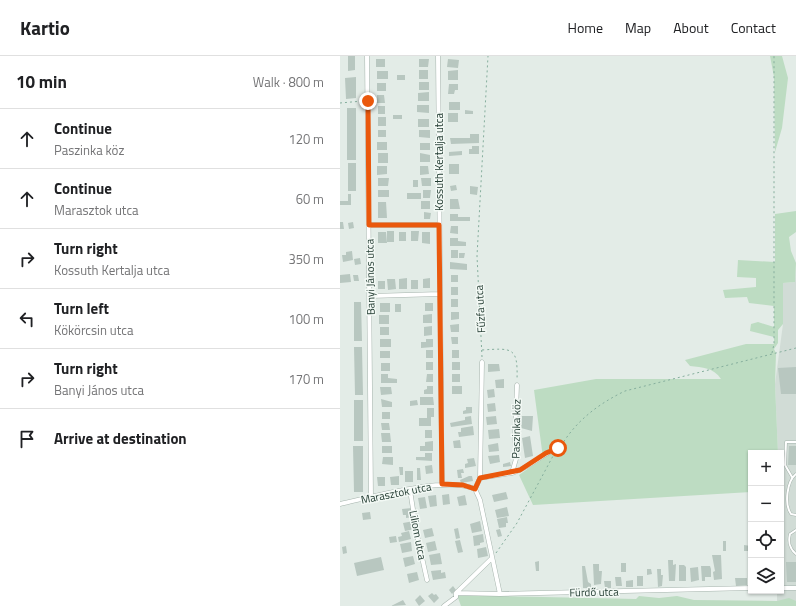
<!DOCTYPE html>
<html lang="en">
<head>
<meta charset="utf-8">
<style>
	body { margin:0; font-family:"Titillium Web",sans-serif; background:#f6f6f6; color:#202124 }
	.controls { position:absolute; right:12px; bottom:12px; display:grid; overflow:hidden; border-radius:0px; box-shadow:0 1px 3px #0004 }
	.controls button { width:36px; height:36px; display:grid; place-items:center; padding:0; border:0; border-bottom:1px solid #e0e0e0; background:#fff; color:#202124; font:20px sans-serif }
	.stop { position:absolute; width:12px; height:12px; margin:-9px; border:3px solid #ea580c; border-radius:50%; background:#fff }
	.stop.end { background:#ea580c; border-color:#fff; box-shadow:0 1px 4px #0008 }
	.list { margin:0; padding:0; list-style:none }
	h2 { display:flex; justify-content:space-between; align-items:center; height:52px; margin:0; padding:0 16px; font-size:17px }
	h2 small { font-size:13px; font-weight:400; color:#757577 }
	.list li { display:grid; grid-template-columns:26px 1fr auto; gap:12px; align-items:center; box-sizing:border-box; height:60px; padding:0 16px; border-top:1px solid #e0e0e0 }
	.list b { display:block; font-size:15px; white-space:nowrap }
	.list p { margin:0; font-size:13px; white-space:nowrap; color:#757577 }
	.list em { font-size:13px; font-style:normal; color:#757577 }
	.icon { flex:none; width:22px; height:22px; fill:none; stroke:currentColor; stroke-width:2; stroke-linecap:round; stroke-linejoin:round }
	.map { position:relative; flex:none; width:456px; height:550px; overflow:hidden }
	header { display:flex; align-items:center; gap:24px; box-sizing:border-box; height:56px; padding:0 20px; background:#fff; border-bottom:1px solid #e0e0e0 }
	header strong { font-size:19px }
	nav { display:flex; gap:22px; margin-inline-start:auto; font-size:14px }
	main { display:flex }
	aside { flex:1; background:#fff }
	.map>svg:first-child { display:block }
	.built { fill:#d1dcd6 }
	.green { fill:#bddcc2 }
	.building { fill:#b8c7c0 }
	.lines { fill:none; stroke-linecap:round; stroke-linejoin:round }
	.lane-casing { stroke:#a6b4ad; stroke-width:3 }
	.street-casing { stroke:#a6b4ad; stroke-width:5 }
	.path { stroke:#85ae9d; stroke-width:1; stroke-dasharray:2 3; stroke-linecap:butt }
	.lane { stroke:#fff; stroke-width:2 }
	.street { stroke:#fff; stroke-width:4 }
	.route { stroke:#ea580c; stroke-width:5 }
	.labels { text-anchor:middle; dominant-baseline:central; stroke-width:3; stroke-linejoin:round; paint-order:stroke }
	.street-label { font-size:11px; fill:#243d33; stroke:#f3f9f5 }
</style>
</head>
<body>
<header>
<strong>Kartio</strong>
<nav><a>Home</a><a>Map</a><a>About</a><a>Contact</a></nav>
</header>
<main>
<aside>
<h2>10 min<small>Walk · 800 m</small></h2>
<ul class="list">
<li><svg class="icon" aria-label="ahead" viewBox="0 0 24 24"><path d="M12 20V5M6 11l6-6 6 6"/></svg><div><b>Continue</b><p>Paszinka köz</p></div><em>120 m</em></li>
<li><svg class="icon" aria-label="ahead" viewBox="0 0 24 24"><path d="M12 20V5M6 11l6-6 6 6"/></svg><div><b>Continue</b><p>Marasztok utca</p></div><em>60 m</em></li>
<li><svg class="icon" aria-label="right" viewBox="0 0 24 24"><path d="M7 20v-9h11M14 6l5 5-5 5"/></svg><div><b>Turn right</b><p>Kossuth Kertalja utca</p></div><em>350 m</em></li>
<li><svg class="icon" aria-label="left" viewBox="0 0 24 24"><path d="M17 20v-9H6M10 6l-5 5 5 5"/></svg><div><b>Turn left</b><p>Kökörcsin utca</p></div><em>100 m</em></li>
<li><svg class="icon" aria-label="right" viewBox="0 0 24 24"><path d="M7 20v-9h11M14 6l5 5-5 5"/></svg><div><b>Turn right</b><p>Banyi János utca</p></div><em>170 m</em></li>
<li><svg class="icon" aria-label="arrive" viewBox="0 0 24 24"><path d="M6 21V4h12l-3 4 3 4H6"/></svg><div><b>Arrive at destination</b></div></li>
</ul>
</aside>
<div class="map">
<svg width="456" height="550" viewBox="0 0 456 550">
	<rect width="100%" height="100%" fill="#e3ece7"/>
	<path class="built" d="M456 212V546H437V535H441V397H438L435 328 443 268V227L455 226Z"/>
	<path class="green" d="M430 0H442L448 22 442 72 435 96 434 21Z
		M456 155V176L449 181 451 195 456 207 455 226 443 227V268L438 274V287L434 293 436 297 435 328 438 397H411V436L193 449 179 419 203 402 194 334 256 323H381C374 312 362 311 350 310L345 304 406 288H434V281L410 275 411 268 418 266 434 271V250L409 247 407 241 385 242 383 234 416 231V222L397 221 398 204 435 206V158Z
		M117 539 296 543 299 540 319 542 337 540 354 544 437 545 449 542 456 545V550H121Z"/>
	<path class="building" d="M8 0H15V14L8 15Z
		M36 3H45V11H36Z
		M79 3H89L88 11H79Z
		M108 3 119 4 118 12 107 11Z
		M79 14H88V23H79Z
		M118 14V24H108V15Z
		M37 15H48V23H37Z
		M57 19H65V24H57Z
		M16 21V42L6 43 5 22Z
		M79 26H89V34H79Z
		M37 27H46V35H37Z
		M109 28H118V34H115L114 38H108Z
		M89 36V45H78V37Z
		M37 39H44L45 47H37Z
		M109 46H120V54H109Z
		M77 49H89V57L77 56Z
		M38 50H45V58H38Z
		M7 52H16V104H7Z
		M125 54 133 55V58H125Z
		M108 57H118V66H108Z
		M53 59H62V63H53Z
		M38 61H46V70H38Z
		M78 63H89V71H78Z
		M38 74H46V81H38Z
		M79 74H90V82L79 81Z
		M130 78H139V87L111 88 110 82H130Z
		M37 86H47V94H37Z
		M80 87H90V94H80Z
		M132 90H139V98H129V93H132Z
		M122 95V99L109 100V96Z
		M38 97H48V107H38Z
		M80 97 90 99V106H80Z
		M8 107H16V135H8Z
		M109 108H119V118H109Z
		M37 110H47V118L37 119Z
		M80 110H88L89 118 80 119Z
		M38 122H49L48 130H38Z
		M81 122H91V130H82Z
		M73 124H78V131H73Z
		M116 129 117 134 111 135 110 130Z
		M130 130 138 131 137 139 130 138Z
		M38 134H49V141H38Z
		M83 134H91L90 142H83Z
		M67 137H81V143H67Z
		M8 138H11V149H0V145H8Z
		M110 143H118L120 153H110Z
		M81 145H90V153H81Z
		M38 146H46L47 162H38Z
		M84 156 91 157 90 163H84Z
		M110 158H118V161H130V165H110Z
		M0 166H3L4 173H0Z
		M13 166 14 172 9 173 8 167Z
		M111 170H118V178L110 177Z
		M47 175H54V186H47Z
		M71 175H79L78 185H71Z
		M38 176H46L47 187H38Z
		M59 176H66V185H59Z
		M82 176H90V188L82 187Z
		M110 182H118V185L126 186V190H110Z
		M111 194H118V202H111Z
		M12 195 13 204 3 206 2 199H6V196Z
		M119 197H125L124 202H119Z
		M20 202 21 208 15 209 14 203Z
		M110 206 127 208V214L110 213Z
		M10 218 11 226 0 227V219Z
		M13 219H18L19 225H14Z
		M111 219H118V226H111Z
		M67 222V233H59V223Z
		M90 222V232H83V223Z
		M47 223H55L56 233 48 234Z
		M71 224H78V233H71Z
		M38 225H45V233H38Z
		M111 231H118V239H111Z
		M111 243H118V251H111Z
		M14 246H21L22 285H14Z
		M40 247H50V256H40Z
		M85 247H93V255H85Z
		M55 248H61V256H55Z
		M111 256H119V263L111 264Z
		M92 258V267H83V259Z
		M39 259H49V268H39Z
		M119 268V276H111L110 269Z
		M92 270V279L84 280V271Z
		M40 271H49V279H40Z
		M111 281H118V288H112Z
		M40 283H51V291H40Z
		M86 283H93V291L81 292V286H86Z
		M14 291H22L23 339H15Z
		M86 294H93V302H86Z
		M112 294H119V302H112Z
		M40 295H50V302H40Z
		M86 306H93V314H86Z
		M112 306H120V314H112Z
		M41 307H50V315H41Z
		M148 308H159L160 315 148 316Z
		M456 311V338H441L438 312Z
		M41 318H48V322L57 323V327H41Z
		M87 318H93V326H86Z
		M112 318H120V326H112Z
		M164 323V332H156L155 324Z
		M87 330H93V338H84V334L87 333Z
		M112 330H122V338H112Z
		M40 331H51L52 338 41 339Z
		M154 333 155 341 148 342 147 334Z
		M80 341H93L94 349H80Z
		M41 343 52 346V351H42Z
		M14 344H23V385H14Z
		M77 344 78 349 70 350V345Z
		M155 347 156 355 148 356 147 348Z
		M126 351H132V357L123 358V355L126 354Z
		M87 352H94V361H91V370H79V362H87Z
		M42 356H50V363H42Z
		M131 360 132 368 111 371 110 367 125 364V361Z
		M156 360 157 368 147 369 146 361Z
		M182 360H193L192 375 181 372Z
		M41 367H49L50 374H42Z
		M133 370 134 379 119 381 118 376H121V372Z
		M159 373 160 382 149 383 148 374Z
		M85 374H92V382H85Z
		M41 377H50L51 386H42Z
		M190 380 193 400 185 402 182 382Z
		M120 384 121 392H114L113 385Z
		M93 385V395H80V390H85V386Z
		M158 387 159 395 149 396 148 389Z
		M13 390H23V436H14Z
		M42 390H52V397H42Z
		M449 390H456V409H448Z
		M85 397H92V405L76 404V401H85Z
		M159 399 160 406 150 408 148 400Z
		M43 401H53V409L42 408Z
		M134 402 136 410 125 412V408L128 407 127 403Z
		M170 406 171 410 163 411V408Z
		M92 409 93 417 86 418 85 410Z
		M59 411H63V419H60Z
		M77 412H80L81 424H77Z
		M123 413 124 417H121L122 422H118L117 414Z
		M65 415H73V426H65Z
		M59 420V429H51L50 421Z
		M129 420H132L133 425 121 427 120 424Z
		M37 421H45V430H38Z
		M166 436 168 443 154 446 152 439Z
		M109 438 110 448 103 449 102 439Z
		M96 439 97 450 90 451 88 440Z
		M125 439 127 449 119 450 117 441Z
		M85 441 87 452 80 453 78 442Z
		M167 451 169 460 157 462 155 454Z
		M72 452 73 461 66 462V459H63L62 453Z
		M30 456 31 463 23 464 22 457Z
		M167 461 168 467H166V471L159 472 157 463Z
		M74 465 75 473 65 475 63 467Z
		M140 465 142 475 132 477 130 468Z
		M92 472 94 480 85 482 83 474Z
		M118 472 120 482 116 483 114 473Z
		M160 473 162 480 158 481 156 474Z
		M69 475 71 483 59 486 58 481 62 480 61 477Z
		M143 478 144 486 140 487V489L134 490 133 480Z
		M56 480 57 486 50 487 49 481Z
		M120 484 123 496 118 497 115 485Z
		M95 485 97 494 88 496 86 487Z
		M383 485H386V495H383Z
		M71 486 72 495 62 497 60 488Z
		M404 489 411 490V495H404Z
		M6 490 7 497 3 498 2 491Z
		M146 491 148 500 138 502 137 493Z
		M100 497 102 508 91 509 89 499Z
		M372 499H381L382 523 374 524 373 516 375 515Z
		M73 500 75 508 65 511 63 502Z
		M41 501 44 514 17 520 14 507Z
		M328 504H333V509L336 508 335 525H329Z
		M199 505V515H196L195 506Z
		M446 506H456V526H447Z
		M281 507H286V516H281Z
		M253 508H259V515H262L261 528 254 529Z
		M339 509H344L346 511V525H339Z
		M242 510H245L248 526 251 528V532H243Z
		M361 510H370L371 513V521H365V525H362Z
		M358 511 359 524 351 526 350 512Z
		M307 513H311L312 518 307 519Z
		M317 513H321V519H323L322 530 318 531Z
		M101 514V517L105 516 106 522 93 524 91 515Z
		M77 516 79 524 69 527 67 518Z
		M297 520H303V530H297Z
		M275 521H281L282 530H276Z
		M395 522H407V529L396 530Z
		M293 524V531H286V525Z
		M264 525H271V532H265Z
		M113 530 116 534 112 538 109 534Z
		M92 537 94 539 96 538 99 542 94 547 88 540Z
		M80 539 85 545 79 550 75 544Z
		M63 544 66 549 51 550Z"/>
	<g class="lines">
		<defs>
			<path id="lane" d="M456 418C447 425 444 448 451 458L456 459
				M452 421 445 409 446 386H456
				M456 474 450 478C448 486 449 492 456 498"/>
			<path id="street" d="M27 0 31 441
				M98 0 102 428
				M29 169H99
				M30 240 100 238
				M172 417C189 412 202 398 218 392
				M140 422 172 417 176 403 175 380 177 329
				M135 433 140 422 142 306
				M135 433 140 444 160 538
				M70 434 77 479 87 524
				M0 448C32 441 106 420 135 433
				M441 532H456
				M116 537 160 538 411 532
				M104 550 116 541V537L152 502"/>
		</defs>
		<use href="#lane" class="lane-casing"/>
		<use href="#street" class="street-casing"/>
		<path class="path" d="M0 47 23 45
			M142 294C173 292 178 291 177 324
			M432 297 434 288V0
			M142 301 137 200 148 0
			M221 390C236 365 258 348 285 335L456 292
			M156 497 177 467 213 400"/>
		<use href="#lane" class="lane"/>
		<use href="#street" class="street"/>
	</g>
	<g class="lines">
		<path class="route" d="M28 45 29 169H99L102 428 123 429 135 433 140 422 180 414 206 397 218 392"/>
	</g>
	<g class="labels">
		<g class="street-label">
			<text transform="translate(99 106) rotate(-90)">Kossuth Kertalja utca</text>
			<text transform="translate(30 221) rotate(-91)">Banyi János utca</text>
			<text transform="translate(140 253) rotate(-93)">Fűzfa utca</text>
			<text transform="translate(176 373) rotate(-89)">Paszinka köz</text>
			<text transform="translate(56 437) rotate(-11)">Marasztok utca</text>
			<text transform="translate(78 479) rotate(79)">Liliom utca</text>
			<text transform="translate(254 536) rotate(-1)">Fürdő utca</text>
		</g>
	</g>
</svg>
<div class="controls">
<button>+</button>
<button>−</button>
<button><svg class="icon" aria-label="locate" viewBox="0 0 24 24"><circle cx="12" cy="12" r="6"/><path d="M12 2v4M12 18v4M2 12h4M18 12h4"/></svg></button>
<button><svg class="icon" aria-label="layers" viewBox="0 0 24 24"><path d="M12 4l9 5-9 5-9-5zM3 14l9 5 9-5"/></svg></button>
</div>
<div class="stop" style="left:218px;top:392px"></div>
<div class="stop end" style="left:28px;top:45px"></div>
</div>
</main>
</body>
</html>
